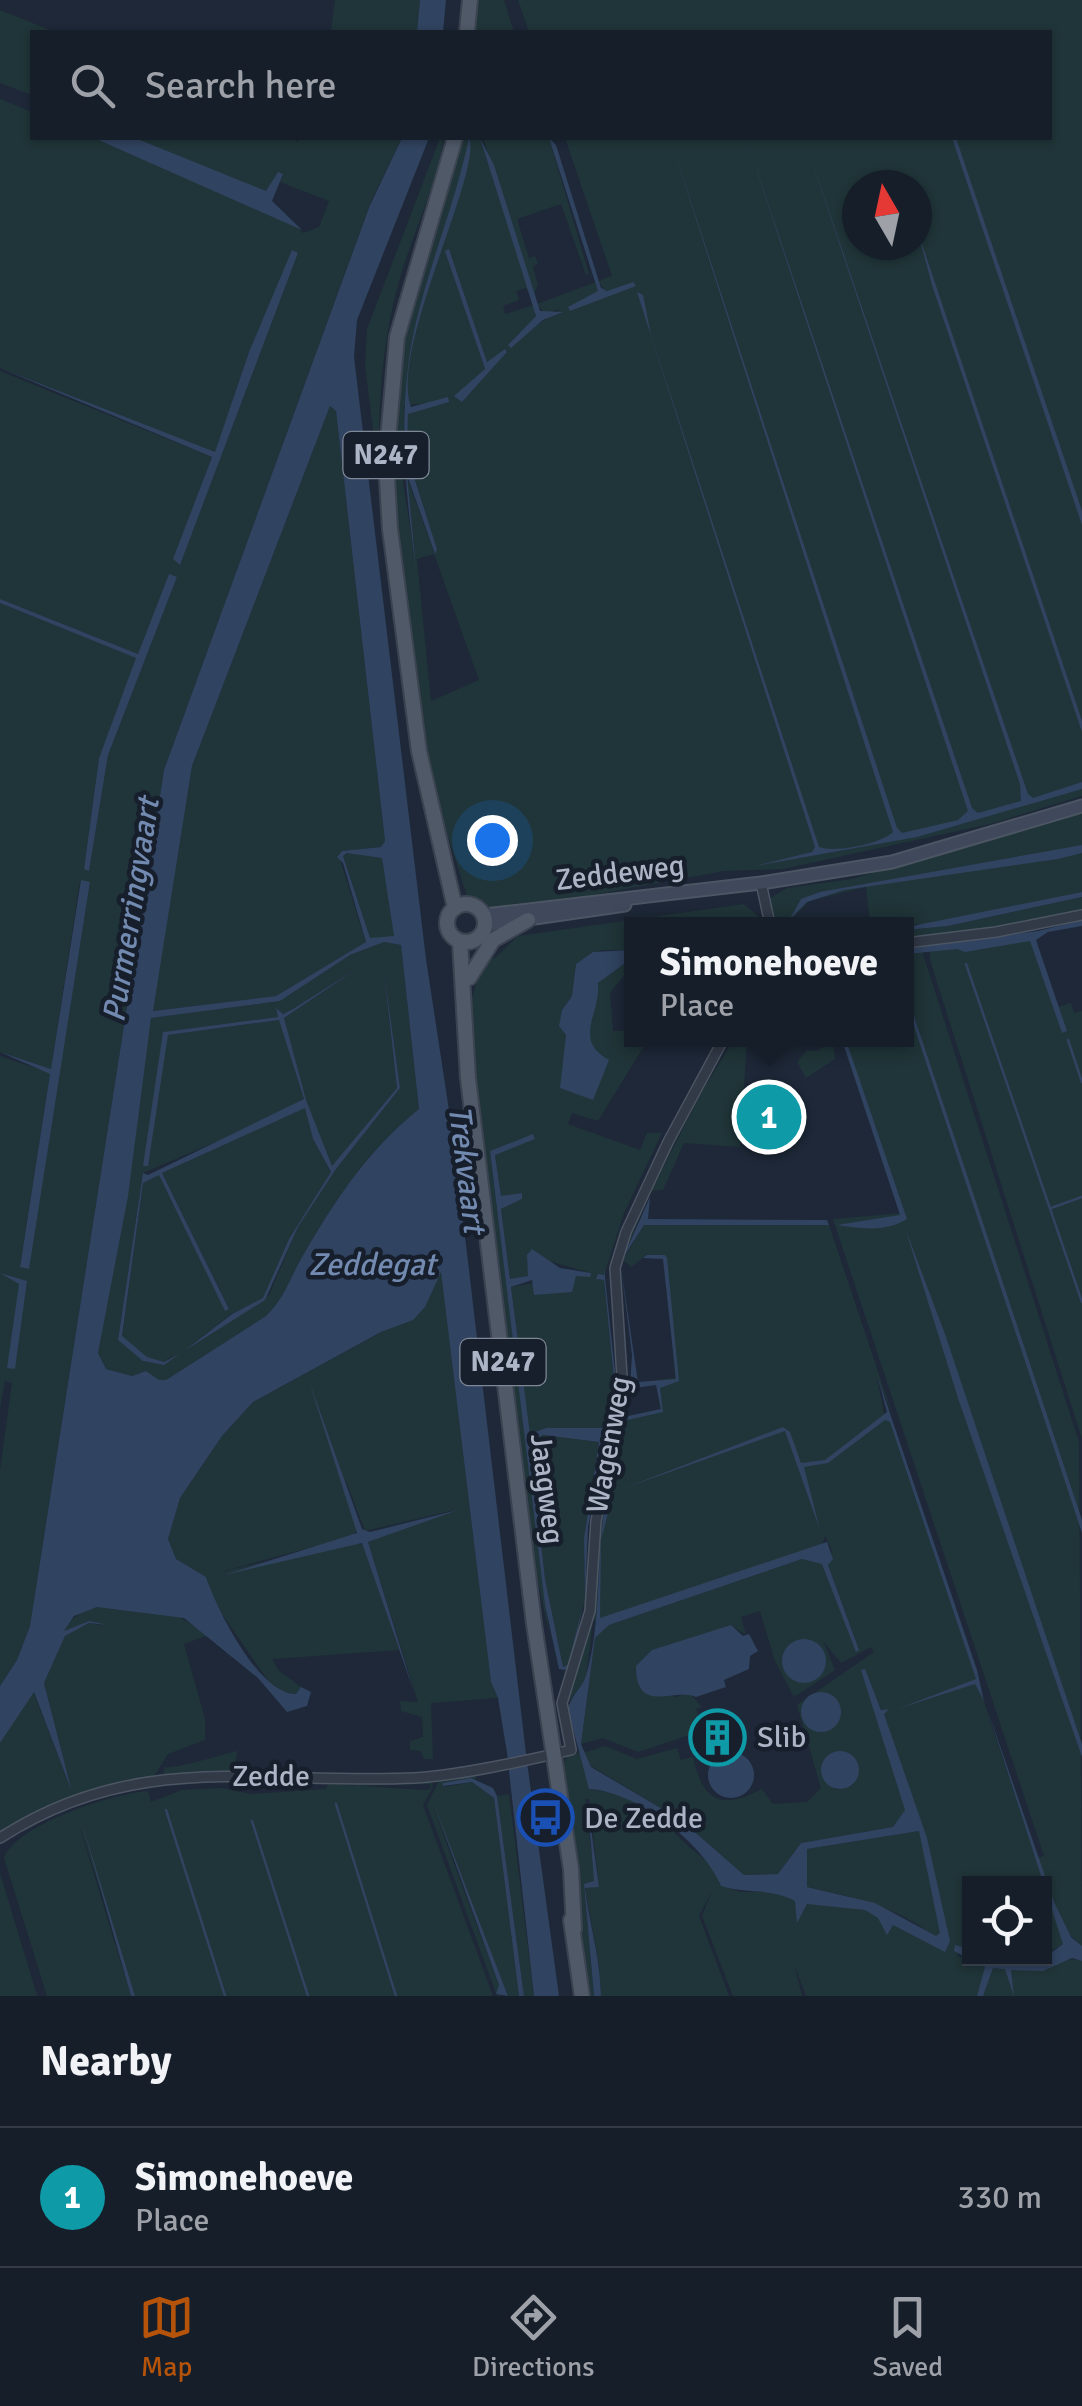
<!DOCTYPE html>
<html lang="en">
<head>
<meta charset="utf-8">
<style>
	body { margin:0; font-family:Signika,sans-serif; background:#232b36; color:#f1f3f6 }
	.controls { position:absolute; right:30px; bottom:30px; display:grid; overflow:hidden; border-radius:0px; box-shadow:0 2px 8px #0004 }
	.controls button { width:90px; height:90px; display:grid; place-items:center; padding:0; border:0; border-bottom:2px solid #353c47; background:#161e2a; color:#f1f3f6; font:50px sans-serif }
	.compass { position:absolute; left:842px; top:170px; width:90px; height:90px; border-radius:50%; background:#161e2a; box-shadow:0 2px 8px #0004; rotate:351deg }
	.you { position:absolute; left:492px; top:840px; width:35px; height:35px; margin:-25px; border:8px solid #fff; border-radius:50%; background:#1a73e8; box-shadow:0 0 0 15px #1a73e833 }
	.badge { display:grid; place-items:center; width:65px; height:65px; border-radius:50%; background:#b45309; color:#fff; font-size:32px; font-weight:700 }
	.pin { position:absolute; translate:-50% -50%; border:5px solid #fff; box-shadow:0 2px 10px #0006 }
	.popup { position:absolute; left:624px; top:917px; width:290px; height:130px; box-sizing:border-box; display:grid; place-content:center; border-radius:0px; background:#161e2a; filter:drop-shadow(0 2px 8px #0005); font-size:32px; white-space:nowrap; color:#9ea2a8 }
	.popup b { font-size:38px; color:#f1f3f6 }
	.popup::after { content:''; position:absolute; left:50%; top:100%; margin-left:-20px; border:20px solid transparent; border-top-color:#161e2a }
	.list { margin:0; padding:0; list-style:none }
	h2 { display:flex; justify-content:space-between; align-items:center; height:130px; margin:0; padding:0 40px; font-size:42px }
	h2 small { font-size:32px; font-weight:400; color:#9ea2a8 }
	.list li { display:grid; grid-template-columns:65px 1fr auto; gap:30px; align-items:center; box-sizing:border-box; height:140px; padding:0 40px; border-top:2px solid #353c47 }
	.list b { display:block; font-size:38px; white-space:nowrap }
	.list p { margin:0; font-size:32px; white-space:nowrap; color:#9ea2a8 }
	.list em { font-size:32px; font-style:normal; color:#9ea2a8 }
	.icon { flex:none; width:55px; height:55px; fill:none; stroke:currentColor; stroke-width:2; stroke-linecap:round; stroke-linejoin:round }
	.map { position:relative; flex:none; width:1082px; height:1996px; overflow:hidden }
	.search { position:absolute; background:#161e2a; box-shadow:0 2px 8px #0004; left:30px; right:30px; top:30px; height:110px; display:flex; align-items:center; gap:25px; box-sizing:border-box; padding:0 35px; border-radius:0px; color:#9ea2a8; font-size:38px }
	.sheet { height:270px; background:#161e2a }
	nav { display:flex; justify-content:space-around; align-items:center; box-sizing:border-box; height:140px; border-top:2px solid #353c47; background:#161e2a; font-size:28px; color:#9ea2a8 }
	nav a { display:grid; justify-items:center; gap:5px }
	nav .on { color:#b45309 }
	.map>svg:first-child { display:block }
	.green { fill:#203539; fill-rule:evenodd }
	.water { fill:#304360; fill-rule:evenodd }
	.lines { fill:none; stroke-linecap:round; stroke-linejoin:round }
	.stream { stroke:#304360; stroke-width:2.5 }
	.street-casing { stroke:#4c5563; stroke-width:12 }
	.secondary-casing { stroke:#4c5563; stroke-width:15 }
	.primary-casing { stroke:#3b4351; stroke-width:18 }
	.street { stroke:#323a48; stroke-width:9 }
	.secondary { stroke:#3f495b; stroke-width:11 }
	.primary { stroke:#4f5968; stroke-width:14 }
	.labels { text-anchor:middle; dominant-baseline:central; stroke-width:9; stroke-linejoin:round; paint-order:stroke }
	.shield { fill:#171f2c; stroke:#7f8897; stroke-width:2.5 }
	.shield-label { font-size:28px; font-weight:bold; fill:#acb5c5 }
	.street-label { font-size:30px; fill:#acb5c5; stroke:#171f2c }
	.poi-label { font-size:30px; fill:#acb5c5; stroke:#171f2c; text-anchor:start }
	.water-label { font-size:32px; font-style:italic; fill:#728ab0; stroke:#171f2c }
</style>
</head>
<body>
<div class="map">
<svg width="1082" height="1996" viewBox="0 0 1082 1996">
	<rect width="100%" height="100%" fill="#1e2838"/>
	<path class="green" d="M335 0H420L417 32H331Z
		M476 0H504L514 32H474Z
		M518 0H1082V796L990 824 783 869 724 871 587 896 513 904 493 912 467 896 430 779 397 532 392 456 403 341 461 138H480L531 296 526 288 516 291 519 300 503 306 505 314 534 305 536 316 509 344 561 309 545 314 537 304 596 282 601 296 619 288 605 291 598 281 612 276 565 138H1050V32H529ZM857 185H917V245H857ZM449 249 487 362 507 352 462 402V394L485 370 446 251ZM448 402 408 413 407 455 437 549 434 552 406 475 416 562 403 483 404 405ZM434 554 479 680 431 701 417 559Z
		M0 10 55 32H32V95L0 83Z
		M0 99 32 112V138H94L295 224 303 233 319 227 329 201 280 182 283 175 266 192 133 138H294L297 142 299 138H402L372 199 164 770 30 1626 17 1660 0 1686V1470L12 1383 5 1381 0 1409V1056L50 1073 20 1266 28 1269 90 883 80 881 51 1069 0 1052V603L137 658 99 758 84 868 89 871 108 755 177 577 169 575 138 654 0 599V371L212 457 175 555 180 565 298 253 249 352 215 453 0 368Z
		M440 138H444C435 191 409 240 396 293 381 351 379 410 378 469L365 366 367 329Z
		M483 138H549L589 274 586 275 561 204 517 219 529 258 535 256 538 264 533 267 538 284 534 295Z
		M330 406 336 411 385 841 381 847 342 851 340 859 366 943 276 996 152 1011 192 766Z
		M1082 810V892L933 924H870L866 887 809 901 791 920 776 921 770 898 787 888 852 879Z
		M351 852 382 857 395 937 370 939 343 856Z
		M1082 897V912L907 941V930L948 926Z
		M744 904 761 919 755 924H702L701 921 632 924 631 950H601L576 964 572 996 562 1010 560 1026 566 1035 564 1059 599 1055 587 1036 598 983 631 959V967L610 993 613 1031H631L632 1040 644 1046 598 1121 572 1113 568 1124 640 1150 647 1133H662L624 1213 604 1275 597 1279 604 1280 615 1389 602 1428H546L529 1434 511 1287 591 1273 527 1255 529 1276 510 1279 501 1209 522 1199 521 1193 501 1197 495 1154 534 1139 533 1135 490 1151 549 1633 532 1553 477 1103 472 999 482 960 495 958 518 936Z
		M1030 935 1054 1008 1071 1003 1074 1013 1082 1011V1439L930 960V951L938 949Z
		M384 942 401 945 419 1109C368 1150 335 1200 302 1257 290 1278 284 1299 265 1317L166 1380 159 1381 146 1371 132 1376 106 1369 98 1353 151 1018 280 1001 350 955ZM361 966 284 1018 305 1099 332 1167 397 1088 384 972 400 1088 336 1169 298 1227 269 1295 185 1350 231 1314 264 1298 289 1239 331 1173 313 1139 306 1107 162 1173 229 1308 226 1310 159 1175 143 1183 122 1337 147 1358 164 1362 174 1354 164 1365 144 1361 118 1339 143 1173 267 1120 304 1099 280 1020 167 1035 148 1165 163 1032 279 1017 276 1009 282 1014 293 1009Z
		M922 951 1079 1442 1082 1946 1058 1924 1064 1944 1045 1954 1044 1884H970L969 1949 963 1946 957 1956C985 1965 1013 1972 1043 1967 1058 1965 1068 1956 1082 1961V1996H806L794 1964 802 1996H733L702 1916 712 1891 699 1916 729 1996H601C600 1956 591 1926 585 1888L599 1886 589 1799H585L595 1882 584 1885 594 1996H589L562 1767 567 1757 579 1753 591 1790C629 1791 660 1818 685 1843 698 1856 718 1864 719 1884L740 1892H778L806 1903 865 1910 946 1951C921 1912 850 1896 807 1887V1849L919 1831 884 1713 888 1709 882 1710 862 1670 906 1810 893 1827 801 1843 778 1874 744 1875 681 1820 591 1766 583 1753 605 1746 637 1759 677 1748 681 1760 693 1757C703 1803 722 1810 762 1789L773 1804 807 1802 821 1788 797 1705 874 1652 871 1647 841 1663 823 1641 835 1670 794 1697 775 1661 760 1611 741 1617 746 1635 731 1625 636 1672 640 1687 676 1697 689 1693 702 1707 696 1709 699 1718 705 1717 706 1722 699 1732 638 1752 603 1738 581 1744 595 1638 609 1625 802 1559 822 1563 859 1649 828 1565 832 1551 825 1536 822 1545 593 1621 586 1678 569 1702 565 1698C594 1635 594 1584 601 1517 604 1484 614 1451 621 1418L660 1409 656 1380 675 1378 665 1255H647L631 1267 621 1258 648 1196 624 1258 644 1225H829L894 1419 877 1377 885 1419 891 1422 1036 1858 1044 1856 833 1219 902 1213 846 1040H906L907 952ZM843 1751 855 1759 859 1772 853 1785 837 1790 821 1775Z
		M726 1040H730L702 1086 653 1188 701 1093 734 1040H747L740 1147 684 1143 663 1190 650 1191 690 1101Z
		M833 1041 835 1059 806 1078 797 1062 807 1050 817 1051Z
		M441 1271 491 1681 498 1698 431 1703 433 1759H424L421 1751 410 1750V1741L423 1737 422 1717 401 1711 400 1701 418 1702 368 1542 455 1510 365 1531 344 1476 357 1529 353 1536 224 1571 355 1541 364 1546 399 1650 272 1659 278 1670 301 1687 296 1694 280 1693 271 1685 213 1601 206 1577 176 1559 168 1539 180 1498 222 1436 253 1402 391 1327Z
		M542 1435 599 1442 584 1538 585 1600 568 1665 563 1667 545 1579 530 1441Z
		M117 1606 178 1616 209 1635 184 1644 205 1719V1740L168 1754 154 1776 61 1801 0 1836V1743L33 1691 72 1792 44 1683 65 1636 89 1623 107 1626 89 1621 63 1632C74 1611 94 1605 117 1606Z
		M237 1751 234 1775H164V1767C173 1770 220 1755 237 1751Z
		M475 1769 476 1779 443 1783 444 1787 473 1782 494 1798 519 1996H508L432 1804 499 1985 497 1995 504 1996H497L427 1805 440 1779Z
		M429 1779 433 1787 423 1805 493 1996H135L76 1815 131 1996H47L4 1858C17 1824 112 1794 148 1791L151 1802 182 1790 221 1788 251 1794 326 1789 328 1784 425 1790 431 1789 430 1784 349 1786Z
		M509 1794 534 1996H524L497 1796Z
		M0 1873 36 1992 38 1996H0Z"/>
	<path class="water" d="M420 0H446L443 32H417Z
		M94 138H135L266 191 278 172 283 174 272 201 302 230Z
		M402 138H429L357 320 354 357 426 959 454 1143 527 1762 559 1996H534L507 1753 498 1698 491 1682 441 1272 425 1307 413 1320 381 1332 253 1402 222 1436 180 1498 168 1539 176 1559 206 1577C216 1608 260 1696 296 1694L301 1687 311 1692 307 1706 287 1712 258 1678 184 1618 97 1607 74 1616 64 1631 89 1621 108 1625 89 1623 65 1636 44 1683 72 1792 34 1692 0 1743V1686L17 1660 30 1626 164 770 370 205ZM330 406 336 411 385 841 381 847 342 851 337 857 343 863 366 942 276 996 153 1011 192 766ZM347 853 382 858 394 936 370 938 343 856ZM384 942 401 945 419 1109C368 1150 335 1200 302 1257 290 1278 284 1299 266 1316L166 1380H159L146 1371 132 1376 106 1369 98 1353 128 1196 151 1018 280 1001 350 955Z
		M469 138C483 171 389 350 411 407L448 397 449 402 408 414 407 455 437 549 435 554 407 475 416 567C404 485 397 404 416 322 431 260 456 200 469 138Z
		M480 138 494 165 540 311 563 312 543 320 511 348 508 345 536 316Z
		M549 138 556 145 601 288 607 291 633 282 636 286 570 311 568 307 598 291Z
		M670 138 897 828 902 833 958 820 968 811 746 138 972 808 978 813 1021 801 1020 784 804 138 1028 794 1033 798 1082 782V789L917 837 755 866 812 852 815 847 637 292 643 295 651 335 819 847C835 853 881 844 893 832Z
		M952 138H956L1082 511V525Z
		M917 229 1082 721V732L932 285Z
		M449 249 487 362 505 349 507 352 462 402 454 396 485 369 445 251Z
		M292 250 298 253 180 565 173 559 212 457 0 368 215 452 249 352Z
		M169 574 177 577 108 755 89 871 84 869 99 758 136 658 0 603V599L138 654Z
		M1082 845V853L1058 859 844 890 807 902 791 918 778 919 791 917 801 899 820 892Z
		M81 880 90 882 29 1269 20 1267 50 1074 0 1052 51 1069Z
		M1082 892V897L948 926 907 930V927Z
		M1082 920V926L1048 932 1036 940 1067 1031 1062 1033 1030 941 965 952 957 949 907 954V949L1038 931Z
		M631 950V959L598 983C601 1014 572 1039 609 1060L593 1100 560 1088 566 1035 559 1026 562 1010 572 996 576 964 593 952Z
		M361 966 284 1018 306 1100 332 1166 397 1088 384 971 400 1088 336 1169 298 1227 265 1300 184 1351 232 1314 263 1298 289 1239 331 1172 313 1139 305 1108 162 1173 229 1309 225 1311 159 1175 143 1183 122 1336 147 1357 164 1362 179 1354 164 1365 143 1361 118 1340 143 1173 148 1175 304 1099 279 1020 168 1035 148 1166H143L163 1032 278 1017 276 1008 283 1014 293 1009Z
		M907 995 1082 1520V1533L907 1005Z
		M842 1040H846L907 1219C884 1233 859 1228 837 1225L900 1215Z
		M533 1134 535 1139 495 1155 501 1196 522 1193V1199L501 1209 510 1279 528 1276 527 1255 532 1249 560 1268 591 1273 590 1277 576 1276 572 1292 534 1295 532 1280 511 1287 530 1434 546 1428H602L615 1389 604 1280 596 1279 598 1274 604 1275V1268L617 1390 588 1527 585 1600 584 1538 599 1442 543 1435 530 1442 545 1579 563 1667 568 1665 582 1609 572 1662 565 1670 559 1669 545 1605 490 1151Z
		M650 1197 648 1219 827 1220 829 1225H644L623 1258Z
		M905 1228 945 1334 1082 1744V1757L958 1398Z
		M647 1255H665L667 1258 679 1381 660 1388 663 1412 627 1420 609 1479 626 1410 628 1416 661 1409 656 1385 635 1388 629 1404 632 1355 621 1267 638 1382 676 1379 663 1259 643 1258Z
		M0 1273 27 1281 15 1369 7 1368 19 1284Z
		M877 1375 977 1670 984 1701 975 1684 897 1709 976 1679 890 1422 885 1420 828 1463 804 1467 820 1530 785 1431 622 1489 783 1427 790 1432 801 1463 825 1460 887 1412Z
		M309 1381 362 1529 370 1532 458 1510 368 1542 414 1692 362 1543 224 1575 357 1533Z
		M609 1486 614 1490 601 1540 600 1618 827 1542 833 1559 828 1565 859 1650 856 1652 822 1564 802 1559 609 1625 595 1638 581 1744 591 1767 681 1820 744 1875 778 1874 801 1843 893 1827 905 1810 861 1670 865 1669 881 1710 889 1709 884 1714 927 1838 950 1941 945 1952 893 1925 887 1935 878 1918 865 1910 807 1904 797 1923 795 1901C772 1888 747 1894 721 1886 704 1844 638 1792 589 1789L568 1710C570 1696 582 1688 586 1676 604 1614 594 1548 609 1486ZM919 1831 940 1933 936 1936 875 1903 807 1887V1849Z
		M731 1625 743 1636 749 1634 758 1651 750 1656 749 1669 724 1680 726 1687 696 1697C674 1687 636 1716 636 1666L652 1650Z
		M782 1661a22 22 0 1 1 44 0a22 22 0 1 1-44 0Z
		M801 1712a20 20 0 1 1 40 0a20 20 0 1 1-40 0Z
		M987 1708 1054 1902 1071 1937 1082 1946V1961L1072 1958 1043 1971 1011 1970 1014 1996 1005 1969 993 1968 983 1996H977L985 1967 954 1951 955 1945 969 1949 970 1958H1044L1063 1944Z
		M821 1770a19 19 0 1 1 38 0a19 19 0 1 1-38 0Z
		M708 1775a23 23 0 1 1 46 0a23 23 0 1 1-46 0Z
		M471 1778 493 1788 497 1796 524 1996H519L494 1798 472 1782 443 1786V1783Z
		M587 1798 599 1887 585 1888C590 1927 600 1956 601 1996H594L584 1884 594 1881Z
		M434 1804 508 1996 496 1994 499 1985Z
		M79 1813 81 1820 135 1996H131Z"/>
	<g class="lines">
		<path class="stream" d="M966 964 1082 1302
			M1068 1040 1082 1082
			M1051 1208 1082 1197
			M336 1804 396 1996
			M166 1810 225 1996
			M252 1821 308 1996"/>
		<defs>
			<path id="street" d="M761 883 770 924
				M906 943 996 932 1082 915
				M0 1838C137 1749 262 1785 414 1778 456 1776 530 1760 571 1750L562 1703 590 1611 596 1521 623 1392 615 1268 626 1232 668 1142 723 1040"/>
			<path id="secondary" d="M484 915 761 883 892 862 1082 806
				M486 925 625 905"/>
			<path id="primary" d="M467 32 470 0
				M447 923a19 19 0 1 1 38 0a19 19 0 1 1-38 0Z
				M455 908 419 751 390 529 386 462 397 337 455 138
				M460 942 468 1078 534 1624 571 1869 574 1929
				M469 978 493 940 528 920
				M571 1920 582 1996"/>
		</defs>
		<use href="#street" class="street-casing"/>
		<use href="#secondary" class="secondary-casing"/>
		<use href="#primary" class="primary-casing"/>
		<use href="#street" class="street"/>
		<use href="#secondary" class="secondary"/>
		<use href="#primary" class="primary"/>
	</g>
	<defs>
		<symbol id="building-ring" viewBox="-11 -11 22 22"><circle r="9.5" fill="#171f2c" stroke="#0f9aa8" stroke-width="1.5"/><path d="M-4-6H4V6H1V3H-1V6H-4ZM-2.5-4.3h1.7v1.8h-1.7ZM.8-4.3h1.7v1.8H.8ZM-2.5-1h1.7V.8h-1.7ZM.8-1h1.7V.8H.8Z" fill="#0f9aa8"/></symbol>
		<symbol id="bus-ring" viewBox="-11 -11 22 22"><circle r="9.5" fill="#171f2c" stroke="#1a4fb4" stroke-width="1.5"/><path d="M-5-6H5V4H4V6H2V4H-2V6H-4V4H-5ZM-3.5-4V0h7V-4ZM-3.5 1.2v1.5H-2V1.2ZM2 1.2v1.5H3.5V1.2Z" fill="#1a4fb4"/></symbol>
	</defs>
	<g fill-rule="evenodd">
		<use href="#building-ring" x="686" y="1706" width="63" height="63"/>
		<use href="#bus-ring" x="514" y="1786" width="63" height="63"/>
	</g>
	<g class="labels">
		<g class="shield">
			<rect x="343.5" y="432" width="85" height="46" rx="8"/>
			<rect x="460.5" y="1339" width="85" height="46" rx="8"/>
		</g>
		<g class="shield-label">
			<text x="386" y="455">N247</text>
			<text x="503" y="1362">N247</text>
		</g>
		<g class="street-label">
			<text transform="translate(620 873) rotate(-7)">Zeddeweg</text>
			<text transform="translate(609 1445) rotate(-80)">Wagenweg</text>
			<text transform="translate(547 1489) rotate(83)">Jaagweg</text>
			<text x="271" y="1776">Zedde</text>
		</g>
		<g class="poi-label">
			<text x="757" y="1737">Slib</text>
			<text x="584" y="1818">De Zedde</text>
		</g>
		<g class="water-label">
			<text transform="translate(131 910) rotate(-81)">Purmerringvaart</text>
			<text transform="translate(467 1169) rotate(83)">Trekvaart</text>
			<text x="372" y="1264">Zeddegat</text>
		</g>
	</g>
</svg>
<div class="controls">
<button><svg class="icon" aria-label="locate" viewBox="0 0 24 24"><circle cx="12" cy="12" r="6"/><path d="M12 2v4M12 18v4M2 12h4M18 12h4"/></svg></button>
</div>
<svg class="compass" viewBox="-18 -18 36 36"><path d="M0-13l5 13h-10z" fill="#e53935"/><path d="M0 13l5-13h-10z" fill="#9ea2a8"/></svg>
<div class="you"></div>
<div class="pin badge" style="left:769px;top:1117px;background:#0f9aa8">1</div>
<div class="popup"><b>Simonehoeve</b>Place</div>
<div class="search"><svg class="icon" aria-label="search" viewBox="0 0 24 24"><circle cx="10" cy="10" r="6"/><path d="M15 15l6 6"/></svg>Search here</div>
</div>
<section class="sheet">
<h2>Nearby<small></small></h2>
<ul class="list">
<li><span class="badge" style="background:#0f9aa8">1</span><div><b>Simonehoeve</b><p>Place</p></div><em>330 m</em></li>
</ul>
</section>
<nav>
<a class="on"><svg class="icon" aria-label="map" viewBox="0 0 24 24"><path d="M3 6l6-2 6 2 6-2v14l-6 2-6-2-6 2zM9 4v14M15 6v14"/></svg>Map</a>
<a><svg class="icon" aria-label="directions" viewBox="0 0 24 24"><path d="M12 3l9 9-9 9-9-9zM9 14v-3h6M13 9l2 2-2 2"/></svg>Directions</a>
<a><svg class="icon" aria-label="saved" viewBox="0 0 24 24"><path d="M7 4h10v16l-5-4-5 4z"/></svg>Saved</a>
</nav>
</body>
</html>
